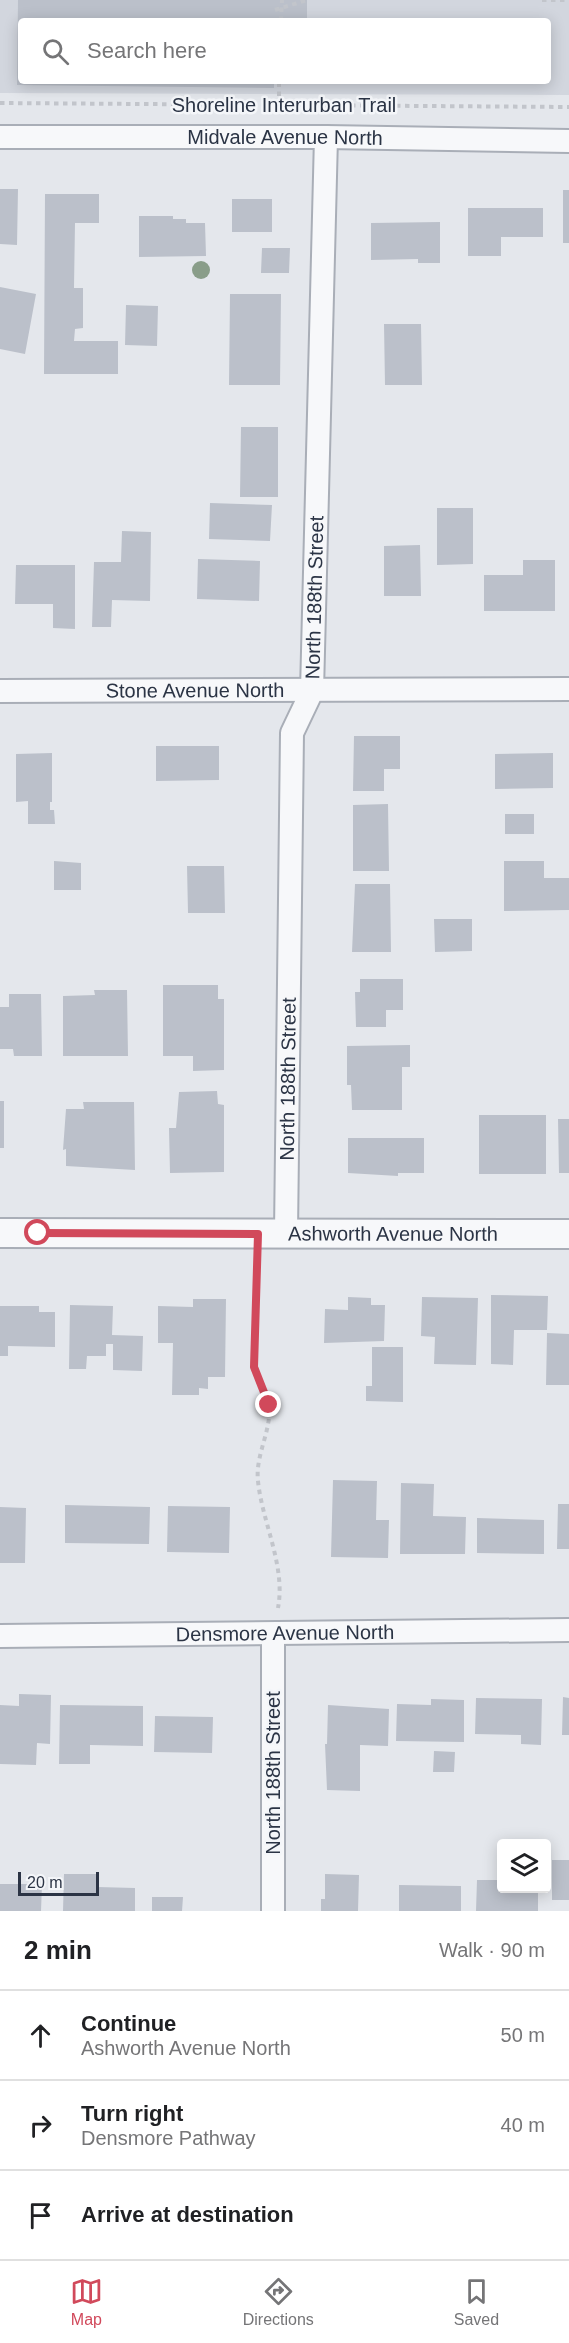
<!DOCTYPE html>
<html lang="en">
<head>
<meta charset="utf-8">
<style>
	body { margin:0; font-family:Helvetica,sans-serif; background:#f6f6f6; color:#202124 }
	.controls { position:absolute; right:18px; bottom:18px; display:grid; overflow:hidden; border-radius:6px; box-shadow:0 3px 15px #0003 }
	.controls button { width:54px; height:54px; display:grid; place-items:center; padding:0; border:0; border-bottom:2px solid #e0e0e0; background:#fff; color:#202124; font:30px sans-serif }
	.scale { position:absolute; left:18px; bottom:15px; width:81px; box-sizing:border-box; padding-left:6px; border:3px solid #2b3445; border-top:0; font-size:16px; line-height:21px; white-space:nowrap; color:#2b3445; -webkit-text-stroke:4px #f4f6f9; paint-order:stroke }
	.stop { position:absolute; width:18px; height:18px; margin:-14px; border:4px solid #d1495b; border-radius:50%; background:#fff }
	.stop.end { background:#d1495b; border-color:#fff; box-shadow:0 2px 6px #0008 }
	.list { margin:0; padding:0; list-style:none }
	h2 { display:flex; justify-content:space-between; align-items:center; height:78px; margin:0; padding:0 24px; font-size:26px }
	h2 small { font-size:20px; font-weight:400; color:#757577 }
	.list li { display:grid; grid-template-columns:39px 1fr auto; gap:18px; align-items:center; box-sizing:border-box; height:90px; padding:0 24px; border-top:2px solid #e0e0e0 }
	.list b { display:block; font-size:22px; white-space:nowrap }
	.list p { margin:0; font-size:20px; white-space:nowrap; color:#757577 }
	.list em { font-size:20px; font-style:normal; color:#757577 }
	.icon { flex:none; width:33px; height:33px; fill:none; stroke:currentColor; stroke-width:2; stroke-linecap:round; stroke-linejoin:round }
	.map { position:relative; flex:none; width:569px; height:1911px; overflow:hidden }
	.search { position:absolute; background:#fff; box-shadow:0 3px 15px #0003; left:18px; right:18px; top:18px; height:66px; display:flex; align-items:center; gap:15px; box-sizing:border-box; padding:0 21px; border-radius:6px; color:#757577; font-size:22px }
	.sheet { height:348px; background:#fff }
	nav { display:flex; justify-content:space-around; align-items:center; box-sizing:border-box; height:84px; border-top:2px solid #e0e0e0; background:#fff; font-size:16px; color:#757577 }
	nav a { display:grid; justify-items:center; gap:3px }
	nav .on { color:#d1495b }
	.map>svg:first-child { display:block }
	.built { fill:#d2d6de; fill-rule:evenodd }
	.building { fill:#bbc0ca }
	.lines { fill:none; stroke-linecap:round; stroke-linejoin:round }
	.minor-casing { stroke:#a9aeb7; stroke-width:26 }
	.tertiary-casing { stroke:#a9aeb7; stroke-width:32 }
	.path { stroke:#c2c5cb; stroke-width:4; stroke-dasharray:4.5 4.5; stroke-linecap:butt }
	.minor { stroke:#f7f8fa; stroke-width:22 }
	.tertiary { stroke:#f7f8fa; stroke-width:28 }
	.tree { fill:#899d89 }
	.route { stroke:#d1495b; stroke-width:8 }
	.labels { text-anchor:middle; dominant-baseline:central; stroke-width:5; stroke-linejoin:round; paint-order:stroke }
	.street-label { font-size:20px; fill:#2b3445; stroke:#f4f6f9 }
</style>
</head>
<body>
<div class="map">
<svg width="569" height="1911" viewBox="0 0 569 1911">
	<rect width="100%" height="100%" fill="#e4e7ec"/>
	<path class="built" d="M0 0H569V95L0 93ZM21 21H548V81H21Z"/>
	<path class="building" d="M18 0H307V21H21V81H274V88L17 85Z
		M0 189H18L17 245 0 244Z
		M563 190H569V243H563Z
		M45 194H99V223H75L74 288H83V328L75 329 74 341H118V374H44Z
		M232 199H272V232H232Z
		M468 208H543V237H501V256H468Z
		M139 216H173V219H186V223H205L206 256 139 257Z
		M440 222V263H418V259L371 260V223Z
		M262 248H290L289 273H261Z
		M0 287 36 294 25 354 0 349Z
		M230 294H281L280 385H229Z
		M126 305 158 306 157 346 125 345Z
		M384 324H421L422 385H385Z
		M241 427H278V497H240Z
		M210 503 272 505 270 541 209 539Z
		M437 508H473V564L437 565Z
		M122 531 151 532 150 601 112 600 111 627H92L94 562H121Z
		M420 545 421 596H384V546Z
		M198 559 260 561 259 601 197 599Z
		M523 560H555V611H484V575H523Z
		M16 565H75V629L53 628V604H15Z
		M354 736H400V769H384V791H353Z
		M156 746H219V780L156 781Z
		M52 753V802H50V810H54L55 824H28V801L16 802V754Z
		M553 753V788L495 789V754Z
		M388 804 389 871H353V805Z
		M505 814H534V834H505Z
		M54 861 81 863V890H54Z
		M504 861H544V878H569V910L504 911Z
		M187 866H224L225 913H188Z
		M355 884H390L391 952H352Z
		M434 919H472V951L435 952Z
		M360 979H403V1010H386V1027H356L355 992H360Z
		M163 985H218V999H224V1070L193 1071V1056H163Z
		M94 990H127L128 1056H63V996L95 995Z
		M9 994H41L42 1056H14L13 1049H0V1007H9Z
		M410 1045V1067H402V1110H352L351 1085H347V1046Z
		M217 1091 218 1104 224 1105V1172L170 1173 169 1128H176L179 1092Z
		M0 1101H4V1148H0Z
		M83 1102H134L135 1170 66 1166V1149L63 1150 66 1109H84Z
		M479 1115H546V1174H479Z
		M558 1119H569V1173H559Z
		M348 1138H424V1173H398V1176L348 1173Z
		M491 1295 548 1296 547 1330H514L513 1365 491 1364Z
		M348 1297 371 1298V1305H385L384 1341 324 1343 325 1309 348 1310Z
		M422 1297 478 1298 476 1365 434 1364 435 1337 421 1336Z
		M193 1299H226L225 1377H208V1389L199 1388V1395H172L173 1343H158V1306L193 1307Z
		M70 1305 113 1306 112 1335 143 1336 142 1371 113 1370V1344H106V1356H87L86 1369H69Z
		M0 1306H39V1312H55V1347L8 1346V1356H0Z
		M547 1333 569 1334V1385H546Z
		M372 1347H403V1402L366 1401V1386H372Z
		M333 1480 377 1481 376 1520H389L388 1558 331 1557Z
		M401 1483 434 1484 433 1516 466 1517 465 1554H400Z
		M558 1504H569V1549H557Z
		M65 1505 150 1507 149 1544 65 1543Z
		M168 1506 230 1507 229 1553 167 1552Z
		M0 1507 26 1508 25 1563H0Z
		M477 1518 544 1520V1554L477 1553Z
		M19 1694 51 1695 50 1744 37 1743 36 1765 0 1764V1705L19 1706Z
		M563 1697 569 1698V1735H562Z
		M476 1698 542 1699 541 1745 521 1744V1735L475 1734Z
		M431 1699 464 1700V1742L396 1741 397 1704 431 1705Z
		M60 1705 143 1706V1746L90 1745V1764H59Z
		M328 1705 389 1709 388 1746 360 1745V1791L327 1790 325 1744H327Z
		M155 1716 213 1717 212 1753 154 1752Z
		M434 1751 455 1752 454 1772H433Z
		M552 1860H569V1900H552Z
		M64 1874H97V1887L135 1888V1911H63Z
		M325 1874 359 1875 358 1911H321V1899H325Z
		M477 1880H502V1888H538V1911H476Z
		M0 1884H42L41 1911H0Z
		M399 1885 461 1886V1911H399Z
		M152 1897H183L182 1911H152Z"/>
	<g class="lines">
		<defs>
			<g id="minor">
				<path id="s1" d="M0 137H326L569 141"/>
				<path id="s2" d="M0 691 569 689"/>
				<path id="s3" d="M286 1233 292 733 312 691 326 137"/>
				<path d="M273 1635V1911"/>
				<path id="s4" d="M0 1636 569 1630"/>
			</g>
			<g id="tertiary">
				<path id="s5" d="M0 1233 569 1234"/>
			</g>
		</defs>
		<use href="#minor" class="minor-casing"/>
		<use href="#tertiary" class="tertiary-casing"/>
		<path class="path" d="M542 0H569
			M275 10 307 0
			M281 21 282 0
			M0 103 569 107
			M279 105V81
			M257 1260 254 1367C258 1380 267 1391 269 1405 272 1430 255 1455 258 1481 262 1522 286 1566 278 1608"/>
		<use href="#minor" class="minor"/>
		<use href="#tertiary" class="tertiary"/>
	</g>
	<circle class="tree" cx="201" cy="270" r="9"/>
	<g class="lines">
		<path class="route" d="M38 1233 258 1234 254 1367 269 1405"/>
	</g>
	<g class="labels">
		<g class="street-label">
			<text x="284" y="105">Shoreline Interurban Trail</text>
			<text stroke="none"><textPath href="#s1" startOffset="285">Midvale Avenue North</textPath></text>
			<text stroke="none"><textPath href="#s3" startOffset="640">North 188th Street</textPath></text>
			<text stroke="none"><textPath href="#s2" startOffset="195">Stone Avenue North</textPath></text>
			<text stroke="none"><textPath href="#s3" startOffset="154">North 188th Street</textPath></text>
			<text stroke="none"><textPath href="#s5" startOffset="393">Ashworth Avenue North</textPath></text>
			<text stroke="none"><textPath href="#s4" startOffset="285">Densmore Avenue North</textPath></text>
			<text transform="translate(273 1773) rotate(-90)">North 188th Street</text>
		</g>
	</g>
</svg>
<div class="controls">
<button><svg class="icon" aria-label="layers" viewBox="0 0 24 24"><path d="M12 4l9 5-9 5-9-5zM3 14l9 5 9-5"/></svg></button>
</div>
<div class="scale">20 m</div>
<div class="stop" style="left:38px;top:1233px"></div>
<div class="stop end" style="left:269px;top:1405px"></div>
<div class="search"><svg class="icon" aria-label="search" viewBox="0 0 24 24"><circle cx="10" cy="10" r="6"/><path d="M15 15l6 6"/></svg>Search here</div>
</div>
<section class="sheet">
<h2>2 min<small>Walk · 90 m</small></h2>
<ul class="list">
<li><svg class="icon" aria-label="ahead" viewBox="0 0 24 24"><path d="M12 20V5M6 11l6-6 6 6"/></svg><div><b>Continue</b><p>Ashworth Avenue North</p></div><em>50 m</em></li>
<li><svg class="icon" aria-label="right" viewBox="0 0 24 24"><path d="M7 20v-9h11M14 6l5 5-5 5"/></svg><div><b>Turn right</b><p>Densmore Pathway</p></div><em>40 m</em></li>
<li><svg class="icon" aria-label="arrive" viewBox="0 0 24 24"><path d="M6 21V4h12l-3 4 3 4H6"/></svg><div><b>Arrive at destination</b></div></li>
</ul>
</section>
<nav>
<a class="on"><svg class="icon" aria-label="map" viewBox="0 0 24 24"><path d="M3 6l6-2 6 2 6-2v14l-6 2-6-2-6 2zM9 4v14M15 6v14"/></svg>Map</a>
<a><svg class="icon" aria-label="directions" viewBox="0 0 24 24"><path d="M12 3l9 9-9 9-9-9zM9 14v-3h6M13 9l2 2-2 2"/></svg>Directions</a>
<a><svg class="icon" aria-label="saved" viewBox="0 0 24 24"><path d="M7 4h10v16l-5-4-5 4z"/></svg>Saved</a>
</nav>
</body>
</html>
